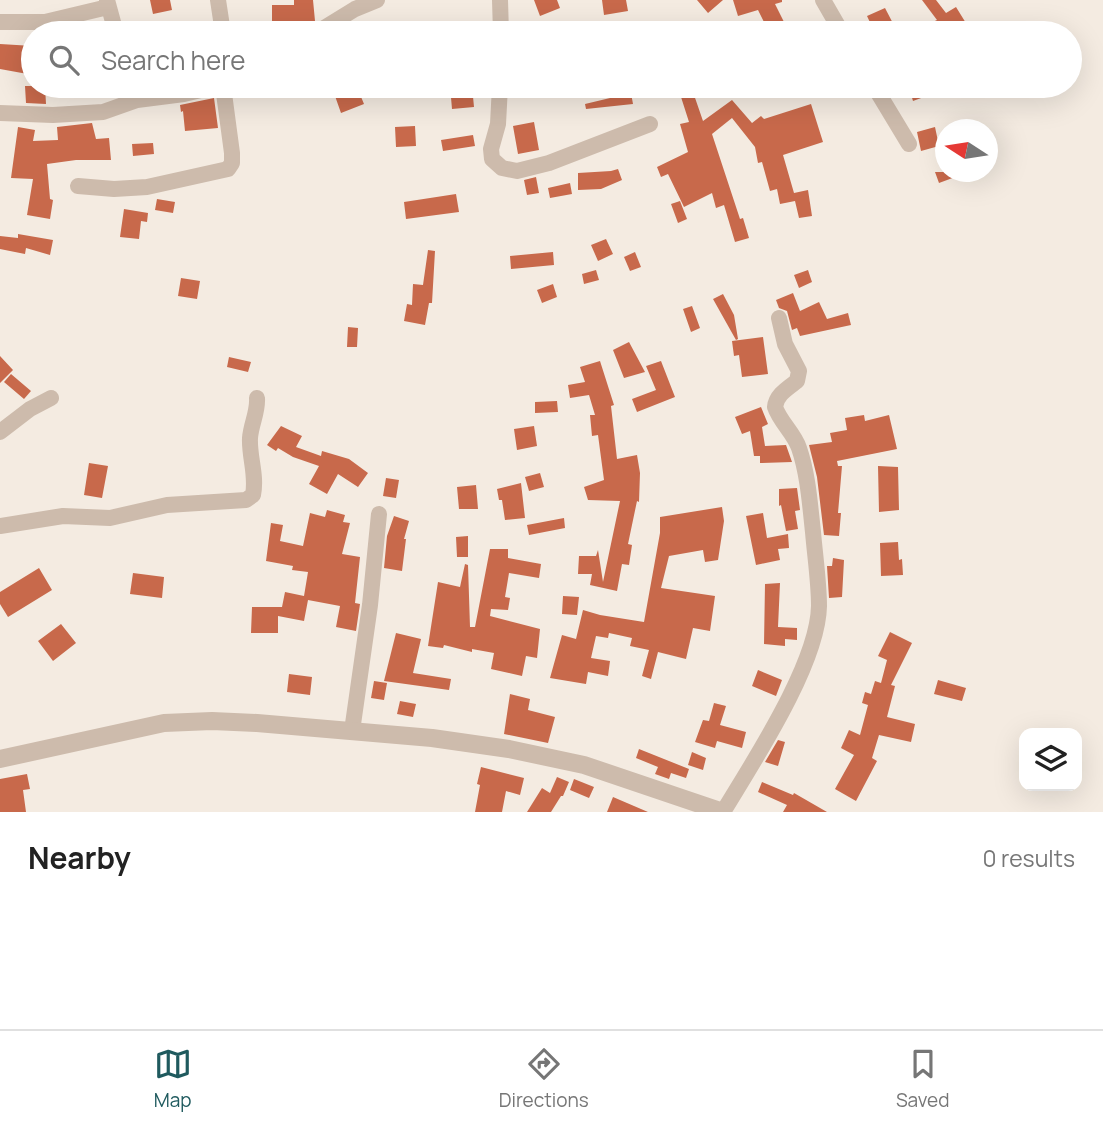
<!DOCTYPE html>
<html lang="en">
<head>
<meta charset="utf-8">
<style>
	body { margin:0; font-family:Manrope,sans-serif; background:#f6f6f6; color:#222 }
	.controls { position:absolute; right:21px; bottom:21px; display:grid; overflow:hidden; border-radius:14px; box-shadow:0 7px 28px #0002 }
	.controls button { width:63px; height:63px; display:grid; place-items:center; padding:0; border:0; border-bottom:2px solid #e0e0e0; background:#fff; color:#222; font:35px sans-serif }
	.compass { position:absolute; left:935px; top:119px; width:63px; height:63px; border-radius:50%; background:#fff; box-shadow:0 7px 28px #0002; rotate:282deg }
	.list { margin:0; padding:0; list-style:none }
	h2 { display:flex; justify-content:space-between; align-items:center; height:91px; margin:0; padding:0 28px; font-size:30px }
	h2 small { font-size:23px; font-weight:400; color:#767676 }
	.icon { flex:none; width:38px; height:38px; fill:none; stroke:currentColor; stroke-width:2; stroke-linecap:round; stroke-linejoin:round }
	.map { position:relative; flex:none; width:1103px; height:812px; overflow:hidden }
	.search { position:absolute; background:#fff; box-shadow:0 7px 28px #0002; left:21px; right:21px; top:21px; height:77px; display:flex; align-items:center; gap:18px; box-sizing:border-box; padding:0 24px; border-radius:38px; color:#767676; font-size:26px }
	.sheet { height:217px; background:#fff }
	nav { display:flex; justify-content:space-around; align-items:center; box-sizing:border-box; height:98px; border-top:2px solid #e0e0e0; background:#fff; font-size:19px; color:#767676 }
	nav a { display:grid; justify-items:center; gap:4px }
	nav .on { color:#1f5a5e }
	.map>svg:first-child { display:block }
	.building { fill:#c8694b }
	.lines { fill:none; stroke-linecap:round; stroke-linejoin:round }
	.minor { stroke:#cdbbac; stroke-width:16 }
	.tertiary { stroke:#cdbbac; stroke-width:18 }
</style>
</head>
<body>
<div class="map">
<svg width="1103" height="812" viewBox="0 0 1103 812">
	<rect width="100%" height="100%" fill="#f4ebe1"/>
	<path class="building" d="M150 0H170L172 10 153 14Z
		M294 0H313L315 21 310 25 298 26 272 25V5H294Z
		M534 0H557L560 8 540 16Z
		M602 0H626L628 11 604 15Z
		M697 0H723L708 13Z
		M733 0H782V2L775 4 785 24 769 32 758 10 738 16Z
		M922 0H936L946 13 956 7 969 28 959 33H908L937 20Z
		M885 8 898 33H875L867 16Z
		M0 44 33 46V75L0 69Z
		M25 86H45L46 104 26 103Z
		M450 86H472L474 107 452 109Z
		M584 86H599L600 96 585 97Z
		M923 86H951V87L913 101 910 91Z
		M357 87 364 104 341 113 335 96Z
		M693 92 703 121 732 100 752 123 761 116 764 119 811 104 823 142 783 155 794 193 808 190 812 216 799 218 795 201 780 204 777 189 770 191 762 162 758 163 755 147 732 118 712 134 740 219 743 218 749 238 735 242 724 205 716 208 712 193 684 207 668 174 661 177 657 167 688 152 680 124 689 122 681 97Z
		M631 93 633 104 586 109 585 104Z
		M214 98 218 128 185 131 183 111 181 112 180 105Z
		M534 122 539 150 518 154 513 126Z
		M92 123 96 139 109 138 111 160H76L47 164 50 199 53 200 50 219 27 215 33 179 11 178 18 127 35 130 33 141 58 140 57 127Z
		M415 126 416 146 396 147 395 127Z
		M935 127 939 146 921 151 917 132Z
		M473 135 475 146 443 151 441 140Z
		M153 143 154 154 133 156 132 144Z
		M618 169 622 180 601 189 578 190V173L611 171Z
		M935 172H966V173L939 183Z
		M536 177 539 193 527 195 524 180Z
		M570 183 572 194 550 198 548 188Z
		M456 194 459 212 406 219 404 202Z
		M157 199 175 202 173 213 155 210Z
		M680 201 687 219 678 223 671 204Z
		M124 209 148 213 147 222 141 221 139 239 120 237Z
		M18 234 53 240 50 255 26 248 25 254 0 249V236L18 238Z
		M606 239 613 254 598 261 591 245Z
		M428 250 435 251 432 303H429L425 325 404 321 407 304 412 305 413 284 423 285Z
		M553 252 554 265 511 269 510 256Z
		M635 252 641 267 630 271 624 257Z
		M596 270 599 280 584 284 582 274Z
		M808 270 812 282 799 288 794 275Z
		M181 278 200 281 197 299 178 296Z
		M553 284 557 297 542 303 537 290Z
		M793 293 800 311 819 302 827 319 848 313 851 325 800 336 797 328 792 330 787 311 779 308 776 300Z
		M723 294 734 315 738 339 736 340 713 299Z
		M692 306 700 328 691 332 683 309Z
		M348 327 358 328 357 347H347Z
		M763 337 768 374 742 377 739 355 734 356 732 341Z
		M629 342 645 372 624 378 613 350Z
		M0 356 13 370 0 383Z
		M229 357 251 362 248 372 227 367Z
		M600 361 614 405 611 406 617 459 637 455 640 473 639 502 637 501 628 544 632 545 629 565 622 564 617 591 590 585 592 574H578L579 556H596L598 550 603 582 620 501 588 500 584 487 604 480 598 435 592 436 590 415H595L589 395 570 398 568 385 585 382 580 367Z
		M661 361 675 397 637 412 632 399 656 390 646 366Z
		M11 374 31 391 24 399 4 382Z
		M557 401 558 412 535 413V402Z
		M761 407 768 424 762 427 765 446 786 445 792 462 760 463V456H754L750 431 742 434 735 417Z
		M864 415 865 421 889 415 897 449 837 461 838 466H842L838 513H841L839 536 824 535 817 477 809 445 832 442 830 433 847 430 845 418Z
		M281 426 302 436 296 447 321 456 322 451 349 459 368 473 358 487 338 474 327 494 309 484 319 466 293 457 278 448 276 451 267 445Z
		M534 426 537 446 517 450 514 429Z
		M89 463 108 466 102 498 84 495Z
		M878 466 898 467 899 510 879 512Z
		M540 473 544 487 529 491 525 477Z
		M386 478 399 480 396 498 383 496Z
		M521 483 525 518 505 520 502 500H499L497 489Z
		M476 485 478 509H459L457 487Z
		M797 488 800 510 795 511 798 529 786 531 781 505 779 506V489Z
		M722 507 724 521 718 560 705 562 703 550 669 556 661 588 715 596 710 631 693 628 686 659 658 652 651 679 642 676 649 650 630 646 632 638 609 633 608 638 596 636 591 658 610 661 608 676 588 672 586 684 550 678 562 635 576 639 583 610 600 615 644 622 660 533V517Z
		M327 510 345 515 343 522 350 523 342 554 360 557 355 603 360 604 356 631 336 627 340 606 308 600 304 621 278 616V633H251L252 607H282L285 592 304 596 308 572 292 570 293 566 266 561 271 523 283 525 280 541 303 546 310 513 325 517Z
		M763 513 767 538 788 534 789 548 778 549 780 560 756 565 746 516Z
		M394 516 409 521 404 539H406L402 571 384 568 387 536Z
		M564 518 565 528 529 535 527 525Z
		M468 536V557H457L456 537Z
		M898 542 899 560 902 559 903 575 881 576 880 543Z
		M490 549H508V558L541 564 539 578 509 573 505 597 510 598 508 610 491 609 490 616 540 629 537 658 526 656 522 676 491 669 494 653 472 649V652L444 645 443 648 428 646 438 582 460 587 465 564 468 565 470 627H475Z
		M833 558 844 560 842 597 829 598 827 566H832Z
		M39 568 52 590 8 617 0 604V592Z
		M133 573 164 577 162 598 130 594Z
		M780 583 778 627 797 628V640L785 639V646L764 644 765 584Z
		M563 596 579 597 577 615 562 614Z
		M61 624 76 643 53 661 38 641Z
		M890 632 912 643 891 685 895 686 887 717 915 724 911 742 879 735 872 758 877 761 856 801 835 789 854 755 841 748 849 730 860 735 868 705 862 703 865 692 871 694 875 681 881 683 887 660 878 656Z
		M396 633 421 639 413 673 451 679 449 690 384 681Z
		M758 670 782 680 776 696 752 686Z
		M289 674 312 677 310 695 287 692Z
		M938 680 966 688 962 701 934 694Z
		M374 681 387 683 384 700 371 698Z
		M510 694 530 699 528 710 555 717 548 743 504 734Z
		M400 701 416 704 413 717 397 714Z
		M714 703 726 706 720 725 746 732 742 748 717 741 715 748 695 742 703 720 709 721Z
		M778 740 785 742 778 766 765 762Z
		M639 749 689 769 686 778 671 773 669 779 655 774 658 767 636 758Z
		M692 752 706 758 703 770 688 765Z
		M481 767 524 778 520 795 506 791 502 812H475L480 785 477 784Z
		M27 774 30 789 23 790 26 812H0V779Z
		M557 777 569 782 563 796H561L551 812H527L542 788 550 793Z
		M574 779 594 787 589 798 570 790Z
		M762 782 793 795 794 793 827 812H783L787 805 758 792Z
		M613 797 648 812H607Z"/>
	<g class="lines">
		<path class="minor" d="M107 0 116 33
			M218 0 223 33
			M500 0 501 33
			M823 0 842 33
			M0 22H45L108 7
			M316 33 355 9 377 0
			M500 86 498 124 491 149 492 159 502 168 517 171 549 163 650 124
			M874 86 909 144
			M0 113 53 115 103 112 137 100 184 94 218 86
			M78 186 114 189 147 187 228 169 232 163V153L223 86
			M0 432 30 409 51 398
			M0 526 63 516 110 518 167 505 246 500 253 495C257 475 249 457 250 438 251 424 258 412 257 398
			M352 731 370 605 379 514
			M723 812C753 762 818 664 819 606 819 582 815 556 813 532 810 505 808 474 799 448 794 433 780 422 775 407 776 395 788 388 797 381L799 371 785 344 779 318"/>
		<path class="tertiary" d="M0 759 164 723 212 721 257 723 432 738 509 749 584 765 723 812"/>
	</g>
</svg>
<div class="controls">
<button><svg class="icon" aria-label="layers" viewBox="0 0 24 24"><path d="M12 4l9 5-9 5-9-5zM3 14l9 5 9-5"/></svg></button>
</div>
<svg class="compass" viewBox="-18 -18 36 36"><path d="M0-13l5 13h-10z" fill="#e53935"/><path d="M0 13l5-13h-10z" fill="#767676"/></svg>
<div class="search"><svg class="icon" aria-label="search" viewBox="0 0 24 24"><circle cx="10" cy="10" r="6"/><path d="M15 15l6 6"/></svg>Search here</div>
</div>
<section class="sheet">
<h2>Nearby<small>0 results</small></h2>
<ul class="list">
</ul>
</section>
<nav>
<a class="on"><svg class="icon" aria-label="map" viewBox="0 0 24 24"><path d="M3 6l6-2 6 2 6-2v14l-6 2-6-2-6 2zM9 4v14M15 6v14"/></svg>Map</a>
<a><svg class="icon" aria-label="directions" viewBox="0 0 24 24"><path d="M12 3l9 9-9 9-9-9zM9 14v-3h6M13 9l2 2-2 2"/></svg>Directions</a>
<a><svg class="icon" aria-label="saved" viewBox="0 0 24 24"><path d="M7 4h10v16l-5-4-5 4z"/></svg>Saved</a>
</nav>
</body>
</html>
